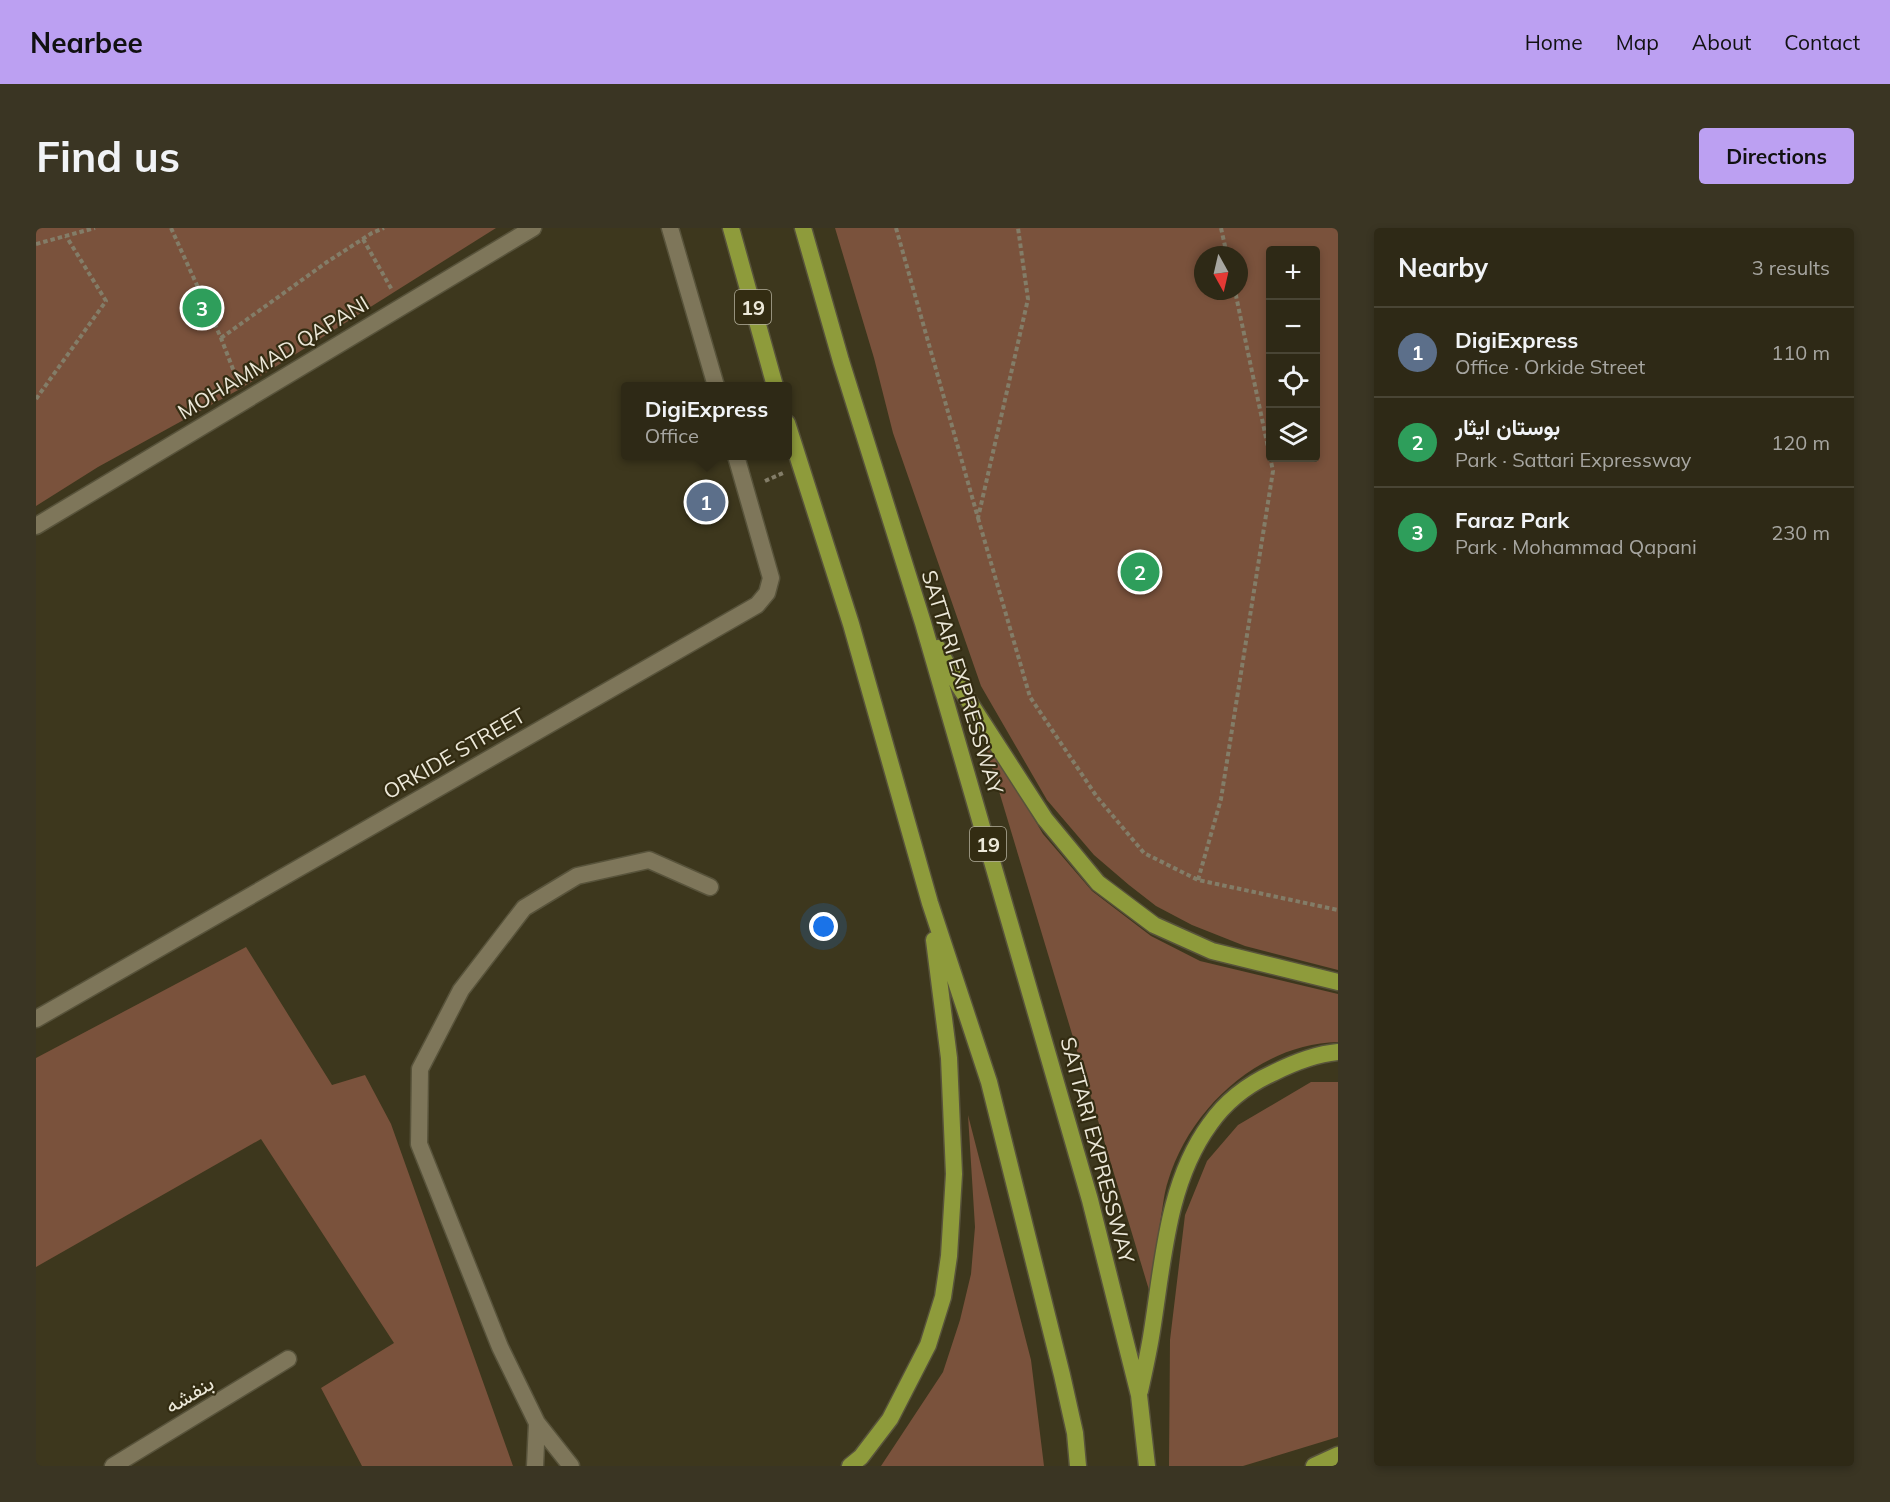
<!DOCTYPE html>
<html lang="en">
<head>
<meta charset="utf-8">
<style>
	body { margin:0; font-family:Mulish,Vazirmatn,sans-serif; background:#3a3523; color:#f1f3f6 }
	.controls { position:absolute; right:18px; top:18px; display:grid; overflow:hidden; border-radius:6px; box-shadow:0 3px 9px #0003 }
	.controls button { width:54px; height:54px; display:grid; place-items:center; padding:0; border:0; border-bottom:2px solid #494535; background:#2e2916; color:#f1f3f6; font:30px sans-serif }
	.compass { position:absolute; left:1158px; top:18px; width:54px; height:54px; border-radius:50%; background:#2e2916; box-shadow:0 3px 9px #0003; rotate:172deg }
	.you { position:absolute; left:788px; top:699px; width:21px; height:21px; margin:-15px; border:4px solid #fff; border-radius:50%; background:#1a73e8; box-shadow:0 0 0 9px #1a73e833 }
	.badge { display:grid; place-items:center; width:39px; height:39px; border-radius:50%; background:#bca0f2; color:#fff; font-size:20px; font-weight:700 }
	.pin { position:absolute; translate:-50% -50%; border:3px solid #fff; box-shadow:0 2px 6px #0006 }
	.popup { position:absolute; left:585px; top:154px; width:171px; height:78px; box-sizing:border-box; display:grid; place-content:center; border-radius:6px; background:#2e2916; filter:drop-shadow(0 2px 4px #0005); font-size:20px; white-space:nowrap; color:#a7a6a1 }
	.popup b { font-size:22px; color:#f1f3f6 }
	.popup::after { content:''; position:absolute; left:50%; top:100%; margin-left:-12px; border:12px solid transparent; border-top-color:#2e2916 }
	.list { margin:0; padding:0; list-style:none }
	h2 { display:flex; justify-content:space-between; align-items:center; height:78px; margin:0; padding:0 24px; font-size:26px }
	h2 small { font-size:20px; font-weight:400; color:#a7a6a1 }
	.list li { display:grid; grid-template-columns:39px 1fr auto; gap:18px; align-items:center; box-sizing:border-box; height:90px; padding:0 24px; border-top:2px solid #494535 }
	.list b { display:block; font-size:22px; white-space:nowrap }
	.list p { margin:0; font-size:20px; white-space:nowrap; color:#a7a6a1 }
	.list em { font-size:20px; font-style:normal; color:#a7a6a1 }
	.icon { flex:none; width:33px; height:33px; fill:none; stroke:currentColor; stroke-width:2; stroke-linecap:round; stroke-linejoin:round }
	.map { position:relative; flex:none; width:1302px; height:1238px; overflow:hidden; border-radius:6px }
	header { display:flex; align-items:center; gap:36px; box-sizing:border-box; height:84px; padding:0 30px; background:#bca0f2; color:#111 }
	header strong { font-size:28px }
	nav { display:flex; gap:33px; margin-inline-start:auto; font-size:21px }
	.intro { display:flex; align-items:center; justify-content:space-between; box-sizing:border-box; height:144px; padding:0 36px }
	h1 { margin:0; font-size:42px }
	.button { padding:15px 27px; border-radius:6px; background:#bca0f2; color:#111; font-size:21px; font-weight:700 }
	main { display:flex; gap:36px; padding:0 36px }
	aside { flex:1; background:#2e2916; border-radius:6px; box-shadow:0 3px 9px #0003 }
	.map>svg:first-child { display:block }
	.green { fill:#7a523c; fill-rule:evenodd }
	.lines { fill:none; stroke-linecap:round; stroke-linejoin:round }
	.minor-casing { stroke:#58533b; stroke-width:19 }
	.trunk-casing { stroke:#58533b; stroke-width:19 }
	.path { stroke:#837d68; stroke-width:4; stroke-dasharray:4.5 3; stroke-linecap:butt }
	.minor { stroke:#7e765a; stroke-width:16 }
	.trunk { stroke:#8e9b3b; stroke-width:16 }
	.labels { text-anchor:middle; dominant-baseline:central; stroke-width:4.5; stroke-linejoin:round; paint-order:stroke }
	.shield { fill:#332c12; stroke:#b4b09d; stroke-width:1.5 }
	.shield-label { font-size:20px; font-weight:bold; fill:#ece8d9 }
	.street-label { font-size:21px; fill:#ece8d9; stroke:#332c12 }
</style>
</head>
<body>
<header>
<strong>Nearbee</strong>
<nav><a>Home</a><a>Map</a><a>About</a><a>Contact</a></nav>
</header>
<div class="intro"><h1>Find us</h1><a class="button">Directions</a></div>
<main>
<div class="map">
<svg width="1302" height="1238" viewBox="0 0 1302 1238">
	<rect width="100%" height="100%" fill="#3d371d"/>
	<path class="green" d="M0 0H460L204 161 62 239 0 278Z
		M799 0H1302V742L1209 718 1156 697 1120 678 1093 657 1058 627 1011 572 945 458 857 205 838 130ZM1234 22H1280V230H1234ZM1167 27H1203V63H1167Z
		M944 500 1007 606 1056 663 1115 708 1164 733 1302 766V814C1223 816 1154 880 1132 953 1128 965 1127 978 1125 989 1121 1014 1117 1038 1113 1062Z
		M210 719 296 857 329 847 355 896 477 1238H326L285 1160 358 1115 225 911 0 1039V830Z
		M1275 854H1302V1209L1207 1238H1133L1134 1112 1149 987 1171 933 1202 897Z
		M932 887 995 1132 1008 1238H845L907 1144 924 1092 935 1046 939 999Z"/>
	<g class="lines">
		<defs>
			<path id="minor" d="M634 0 680 158
				M0 298 497 0
				M0 791 721 377 731 365 735 350 700 228
				M77 1238 252 1131
				M499 1238 501 1195
				M535 1238 501 1195 464 1119 383 916 384 841 425 762 488 680 541 648 613 632 674 659"/>
			<path id="trunk" d="M695 0 739 158
				M767 0 805 133 887 395 1054 972 1103 1167 1111 1238
				M751 195 815 396 894 675 953 854 1026 1147 1039 1205 1042 1238
				M902 420 923 458 1009 591 1062 655 1118 697 1176 723 1302 754
				M1104 1163C1108 1145 1112 1127 1115 1109 1127 1038 1130 956 1174 896 1190 873 1213 856 1237 845 1257 835 1280 826 1302 824
				M814 1238 825 1229 854 1191 892 1117 907 1069 913 1028 918 946 913 830 898 712
				M1278 1238 1302 1227"/>
		</defs>
		<use href="#minor" class="minor-casing"/>
		<use href="#trunk" class="trunk-casing"/>
		<path class="path" d="M135 0 185 110 202 154
			M860 0 942 290 992 71 982 0
			M1185 0 1191 27
			M327 11 356 62
			M0 16 59 0
			M185 110 291 34 336 5 348 0
			M0 171 70 73 30 8
			M729 253 747 245
			M942 290 994 469 1061 569 1108 625 1162 652 1302 682
			M1162 652 1185 571 1237 243 1199 63"/>
		<use href="#minor" class="minor"/>
		<use href="#trunk" class="trunk"/>
	</g>
	<g class="labels">
		<g class="shield">
			<rect x="699" y="62" width="36" height="34" rx="4.5"/>
			<rect x="934" y="599" width="36" height="34" rx="4.5"/>
		</g>
		<g class="shield-label">
			<text x="717" y="79">19</text>
			<text x="952" y="616">19</text>
		</g>
		<g class="street-label">
			<text transform="translate(237 129) rotate(-31)">MOHAMMAD QAPANI</text>
			<text transform="translate(927 454) rotate(73)">SATTARI EXPRESSWAY</text>
			<text transform="translate(418 525) rotate(-30)">ORKIDE STREET</text>
			<text transform="translate(1062 922) rotate(75)">SATTARI EXPRESSWAY</text>
			<text transform="translate(153 1166) rotate(-31)">بنفشه</text>
		</g>
	</g>
</svg>
<div class="controls">
<button>+</button>
<button>−</button>
<button><svg class="icon" aria-label="locate" viewBox="0 0 24 24"><circle cx="12" cy="12" r="6"/><path d="M12 2v4M12 18v4M2 12h4M18 12h4"/></svg></button>
<button><svg class="icon" aria-label="layers" viewBox="0 0 24 24"><path d="M12 4l9 5-9 5-9-5zM3 14l9 5 9-5"/></svg></button>
</div>
<svg class="compass" viewBox="-18 -18 36 36"><path d="M0-13l5 13h-10z" fill="#e53935"/><path d="M0 13l5-13h-10z" fill="#a7a6a1"/></svg>
<div class="you"></div>
<div class="pin badge" style="left:670px;top:274px;background:#5c6f8a">1</div>
<div class="popup"><b>DigiExpress</b>Office</div>
<div class="pin badge" style="left:1104px;top:344px;background:#2e9e5b">2</div>
<div class="pin badge" style="left:166px;top:80px;background:#2e9e5b">3</div>
</div>
<aside>
<h2>Nearby<small>3 results</small></h2>
<ul class="list">
<li><span class="badge" style="background:#5c6f8a">1</span><div><b>DigiExpress</b><p>Office · Orkide Street</p></div><em>110 m</em></li>
<li><span class="badge" style="background:#2e9e5b">2</span><div><b>بوستان ایثار</b><p>Park · Sattari Expressway</p></div><em>120 m</em></li>
<li><span class="badge" style="background:#2e9e5b">3</span><div><b>Faraz Park</b><p>Park · Mohammad Qapani</p></div><em>230 m</em></li>
</ul>
</aside>
</main>
</body>
</html>
